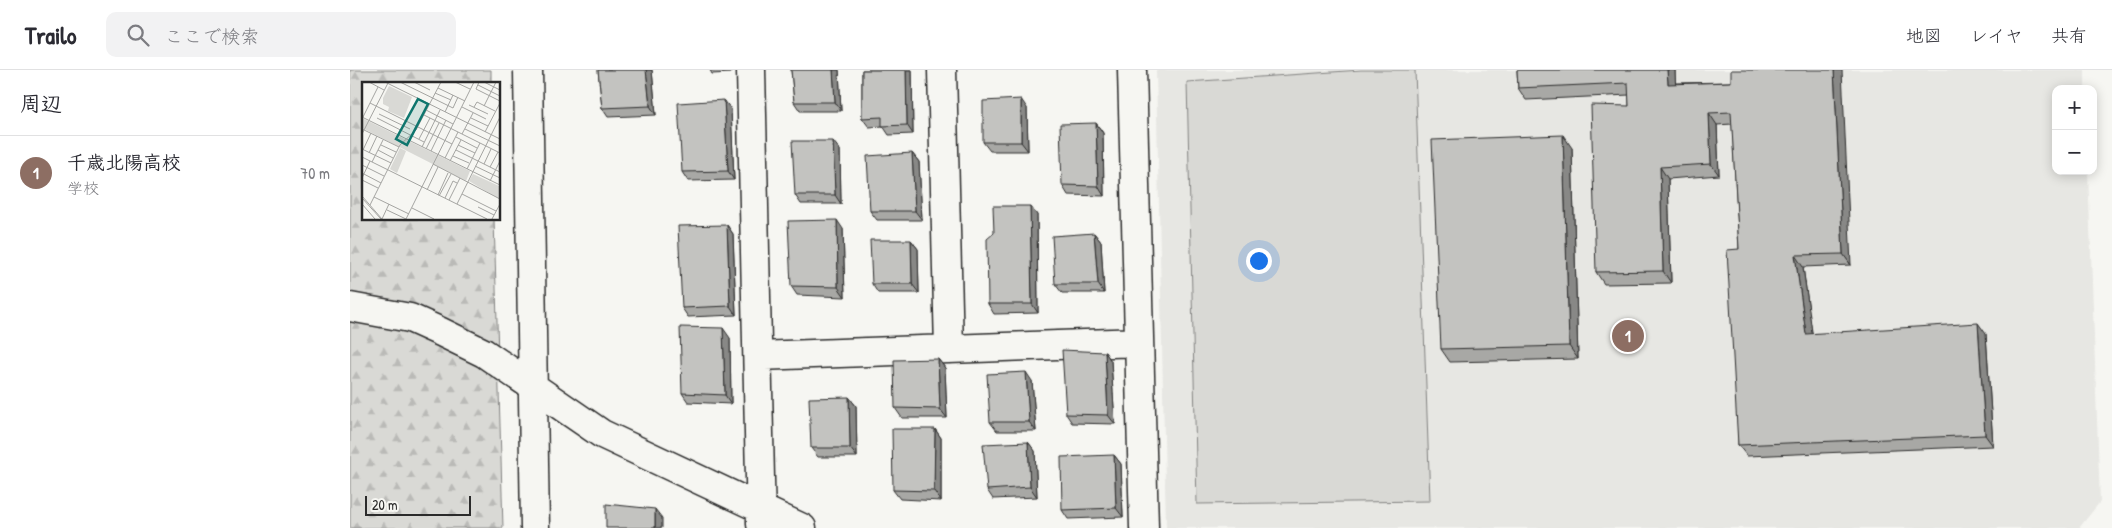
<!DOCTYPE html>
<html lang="ja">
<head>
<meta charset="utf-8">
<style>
	body { margin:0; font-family:"Patrick Hand","Klee One",sans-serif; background:#f2f2f3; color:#2b2b33 }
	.controls { position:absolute; right:15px; top:15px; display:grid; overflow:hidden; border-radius:10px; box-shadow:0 2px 12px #0003 }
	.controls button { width:45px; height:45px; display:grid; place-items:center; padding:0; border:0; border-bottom:1px solid #e1e1e2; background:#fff; color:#2b2b33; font:25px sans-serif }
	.scale { position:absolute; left:15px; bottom:12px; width:106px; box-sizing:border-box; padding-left:5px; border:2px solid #2b2b2b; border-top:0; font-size:14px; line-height:18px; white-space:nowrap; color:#2b2b2b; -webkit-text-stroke:4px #f6f6f2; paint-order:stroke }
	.you { position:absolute; left:908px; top:190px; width:18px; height:18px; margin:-12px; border:4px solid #fff; border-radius:50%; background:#1a73e8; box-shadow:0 0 0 8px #1a73e833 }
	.badge { display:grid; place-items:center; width:32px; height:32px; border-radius:50%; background:#1a73e8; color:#fff; font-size:16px; font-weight:700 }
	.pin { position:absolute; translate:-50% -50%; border:2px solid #fff; box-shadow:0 1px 5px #0006 }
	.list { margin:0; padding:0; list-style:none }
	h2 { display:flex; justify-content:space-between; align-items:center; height:65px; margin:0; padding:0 20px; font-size:21px }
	h2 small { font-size:16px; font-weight:400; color:#7c7c81 }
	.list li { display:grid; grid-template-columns:32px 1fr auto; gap:15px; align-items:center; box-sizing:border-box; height:75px; padding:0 20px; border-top:1px solid #e1e1e2 }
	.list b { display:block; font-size:19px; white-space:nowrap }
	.list p { margin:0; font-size:16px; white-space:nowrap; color:#7c7c81 }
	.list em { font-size:16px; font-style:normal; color:#7c7c81 }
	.icon { flex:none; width:28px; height:28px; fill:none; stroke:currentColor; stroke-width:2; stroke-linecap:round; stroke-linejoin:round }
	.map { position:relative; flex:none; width:1762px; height:458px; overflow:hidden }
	header { display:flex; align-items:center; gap:30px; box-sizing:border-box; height:70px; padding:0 25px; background:#fff; border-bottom:1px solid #e1e1e2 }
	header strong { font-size:24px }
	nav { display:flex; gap:28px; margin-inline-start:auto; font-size:18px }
	.search { width:350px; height:45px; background:#f2f2f3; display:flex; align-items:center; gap:12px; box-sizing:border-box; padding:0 18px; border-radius:10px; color:#7c7c81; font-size:19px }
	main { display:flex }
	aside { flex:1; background:#fff }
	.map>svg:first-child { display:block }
	.built { fill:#e7e7e3 }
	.forest { fill:url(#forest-firs); stroke:#828280 }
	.green { fill:#d9d9d5; stroke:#828280 }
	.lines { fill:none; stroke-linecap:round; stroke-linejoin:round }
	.minor-casing { stroke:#2b2b2b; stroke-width:31 }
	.minor { stroke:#f6f6f2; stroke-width:28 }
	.wall { fill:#a8a8a5; stroke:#2b2b2b }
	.shaded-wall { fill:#888886; stroke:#2b2b2b }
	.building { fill:#c3c3c0; stroke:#2b2b2b }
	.inset-road { fill:none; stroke:#a5a5a2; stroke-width:1 }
	.view { fill:#0f766e; fill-opacity:0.15; stroke:#0f766e; stroke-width:2.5 }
	.inset-edge { fill:none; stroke:#2b2b2b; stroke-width:2.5 }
</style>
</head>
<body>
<header>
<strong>Trailo</strong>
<div class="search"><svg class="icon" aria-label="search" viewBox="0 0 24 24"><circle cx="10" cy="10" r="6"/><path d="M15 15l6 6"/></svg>ここで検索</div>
<nav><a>地図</a><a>レイヤ</a><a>共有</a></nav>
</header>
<main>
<aside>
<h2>周辺<small></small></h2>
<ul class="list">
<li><span class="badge" style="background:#8d6e63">1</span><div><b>千歳北陽高校</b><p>学校</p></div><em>70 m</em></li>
</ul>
</aside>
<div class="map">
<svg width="1762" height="458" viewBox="0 0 1762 458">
	<defs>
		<pattern id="forest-firs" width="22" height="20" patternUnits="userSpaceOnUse" patternTransform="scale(1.25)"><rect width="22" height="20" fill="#d9d9d5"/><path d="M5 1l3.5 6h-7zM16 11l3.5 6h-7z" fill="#babab7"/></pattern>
	</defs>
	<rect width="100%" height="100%" fill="#f6f6f2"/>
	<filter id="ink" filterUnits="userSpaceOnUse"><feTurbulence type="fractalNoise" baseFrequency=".02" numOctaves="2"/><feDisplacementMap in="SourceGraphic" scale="10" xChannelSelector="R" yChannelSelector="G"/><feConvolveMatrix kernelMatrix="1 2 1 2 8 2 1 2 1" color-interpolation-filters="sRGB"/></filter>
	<g filter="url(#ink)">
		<path class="built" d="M806 0H1735V19H1706V101H1738L1750 432 1729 458H816Z"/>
		<path class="forest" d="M0 0H141V14H14V149H144L153 458H0Z"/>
		<path class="green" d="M1011 0H1065L1080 431 847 434 837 12Z"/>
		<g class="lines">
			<defs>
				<path id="minor" d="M178 0 185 458
					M401 0 411 454
					M592 0 599 279
					M782 0 794 458
					M0 237 60 248 91 262 134 283 252 364 452 458
					M408 286 789 272"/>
			</defs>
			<use href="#minor" class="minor-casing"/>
			<use href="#minor" class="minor"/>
		</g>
		<path class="wall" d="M248 0H302L306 45 258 47 252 38Z
			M360 0H380L381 3 362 4Z
			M441 0H489L491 41H450L444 32Z
			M512 0H562L563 64 539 65 533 56 519 57 512 48Z
			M1167 0H1325V13L1381 12 1501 195 1453 197 1462 264H1636L1643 376 1397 386 1388 375 1389 179 1382 54 1367 55 1369 105 1318 109 1321 213 1254 214 1246 202 1279 36V25L1176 30 1168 18Z
			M677 38 678 81H640L633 72Z
			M381 39 384 110 338 111 332 102Z
			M746 53 753 63 754 126 718 125 712 115Z
			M1222 78 1228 289 1100 292 1091 279Z
			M490 80 491 134H451L445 125Z
			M562 83 569 92 572 150H527L520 141Z
			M680 136 687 145 688 243 644 244 638 234Z
			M377 155 383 164 386 245 338 247 332 238Z
			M493 159 495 227 447 225 441 216Z
			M744 163 751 172 754 223H712L705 214Z
			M561 170 568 179 569 223H528L522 214Z
			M380 268 381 334 338 332 332 323Z
			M755 282 761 291 765 354 722 353 716 344Z
			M588 289 595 298 597 348H552L545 338Z
			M682 311 686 361H647L640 352Z
			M499 327 506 336 507 387H468L461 378Z
			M585 359 591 368V431L550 429 543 420Z
			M678 372 685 381 687 427 643 429 637 420Z
			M764 385 771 394 773 447 718 449 712 440Z"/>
		<path class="shaded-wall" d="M296 0H302L306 45 300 36Z
			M483 0H489L491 41 485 32Z
			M556 0H562L563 64 557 55Z
			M1317 0H1325L1326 25 1318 14Z
			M1484 0H1492L1501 195 1493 184Z
			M671 29 677 38 678 81 671 72Z
			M374 30 381 39 384 110 378 101Z
			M1359 43 1367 55 1369 105 1361 94Z
			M746 53 753 63 754 126 748 116Z
			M1213 65 1222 78 1228 289 1219 276Z
			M483 71 490 80 491 134 485 125Z
			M562 83 569 92 572 150 565 141Z
			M1310 97 1318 109 1321 213 1313 201Z
			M680 136 687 145 688 243 682 234Z
			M487 150 493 159 495 227 488 217Z
			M377 155 383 164 386 245 380 236Z
			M744 163 751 172 754 223 748 214Z
			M561 170 568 179 569 223 562 214Z
			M1445 185 1453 197 1464 276 1456 264Z
			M1628 253 1636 264 1643 376 1635 365Z
			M373 258 380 268 381 334 375 325Z
			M755 282 761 291 765 354 758 345Z
			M588 289 595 298 597 348 590 339Z
			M676 302 682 311 686 361 679 352Z
			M499 327 506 336 507 387 500 378Z
			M585 359 591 368V431L584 421Z
			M678 372 685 381 687 427 680 417Z
			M764 385 771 394 773 447 766 438Z
			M305 439 312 448V458H305Z"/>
		<path class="building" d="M248 0H296L300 36 252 38Z
			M441 0H483L485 32H444Z
			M512 0H556L557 55 532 56V47L512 48Z
			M1167 0H1317L1318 14 1381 12V0H1484L1493 184 1445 185 1456 264 1628 253 1635 365 1388 375 1377 180 1389 179 1381 42 1359 43 1361 94 1310 97 1313 201 1246 202 1241 35 1279 36 1278 13 1168 18Z
			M671 29V72H633V31Z
			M374 30 378 101 332 102 328 33Z
			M746 53 748 116 712 115 710 54Z
			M1213 65 1219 276 1091 279 1082 70Z
			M442 71H483L485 125H445Z
			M562 83 565 141H520L517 86Z
			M643 136H680L682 234H638L637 169 644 163Z
			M487 150 488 217 441 216 438 151Z
			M377 155 380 236 332 238 328 156Z
			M744 163 748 214H705L702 166Z
			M520 170H561L562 214H522Z
			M330 257 373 258 375 325 332 323Z
			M712 280 755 282 758 345 716 344Z
			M588 289 590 339 545 338 544 290Z
			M676 302 679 352H640L637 304Z
			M499 327 500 378H461L459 328Z
			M542 359H585L584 421 543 420Z
			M678 372 680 417 637 420 633 374Z
			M764 385 766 438 712 440 711 387Z
			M256 434 305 439V458H256Z"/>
	</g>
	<g transform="translate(12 12)">
		<rect width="138" height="138" fill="#f6f6f2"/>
		<path d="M0 36 108 89 104 99 0 46ZM111 92 137 104V117L107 99Z" fill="#d9d9d5"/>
		<path d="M27 4 50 15 42 36 26 29 27 25 21 22V16ZM38 66 44 69 35 91 28 87Z" fill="#d9d9d5"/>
		<path class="inset-road" d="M7 0 22 8M23 0 138 57M38 0 91 26 96 15M52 0 68 8M93 0 108 7M117 0 114 7 138 19M122 0 138 8M116 3 138 14M76 6 103 19M73 11 89 18M8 21 90 62M107 23 126 32M122 24 134 0M100 25 124 37M112 25 115 20 133 29M64 28 91 42M83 30 91 13M17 32 48 47M62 33 138 71M0 35 138 103M1 35 16 5M15 36 62 60M109 36 126 44M0 47 37 65M103 47 138 64M123 50 138 21M0 52 26 1M100 52 111 31M94 55 115 66M57 57 68 36M19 63 34 70M96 63 113 71M60 65 78 28M0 67 29 81M64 67 77 41M1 68 9 51M16 68 31 76M94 68 138 90M69 69 84 38M7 71 15 54M91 74 107 81M0 75 125 137M83 76 96 50M88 79 99 58M10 80 21 58M71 82 138 117M122 82 129 67M0 83 22 94M113 84 138 96M128 85 136 70M105 87 118 61M0 91 19 101M0 96 8 79M0 98 16 106M128 99 138 79M65 108 76 85M100 112 134 129M76 113 86 91M0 114 20 137M77 114 89 92M12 115 47 132M0 116 19 137M83 116 91 99 95 101M87 118 98 96M0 122 13 137M95 122 138 35M8 123 38 63 54 48 79 0M116 125 132 133M50 126 72 137M25 128 44 137M20 137 27 122M44 137 112 0M130 137 138 122"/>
		<path class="view" d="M56 17 66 22 45 63 34 57Z"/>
		<rect width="138" height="138" class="inset-edge"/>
	</g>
</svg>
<div class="controls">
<button>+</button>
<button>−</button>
</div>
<div class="scale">20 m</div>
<div class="you"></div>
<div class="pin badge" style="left:1278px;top:266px;background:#8d6e63">1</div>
</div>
</main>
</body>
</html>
